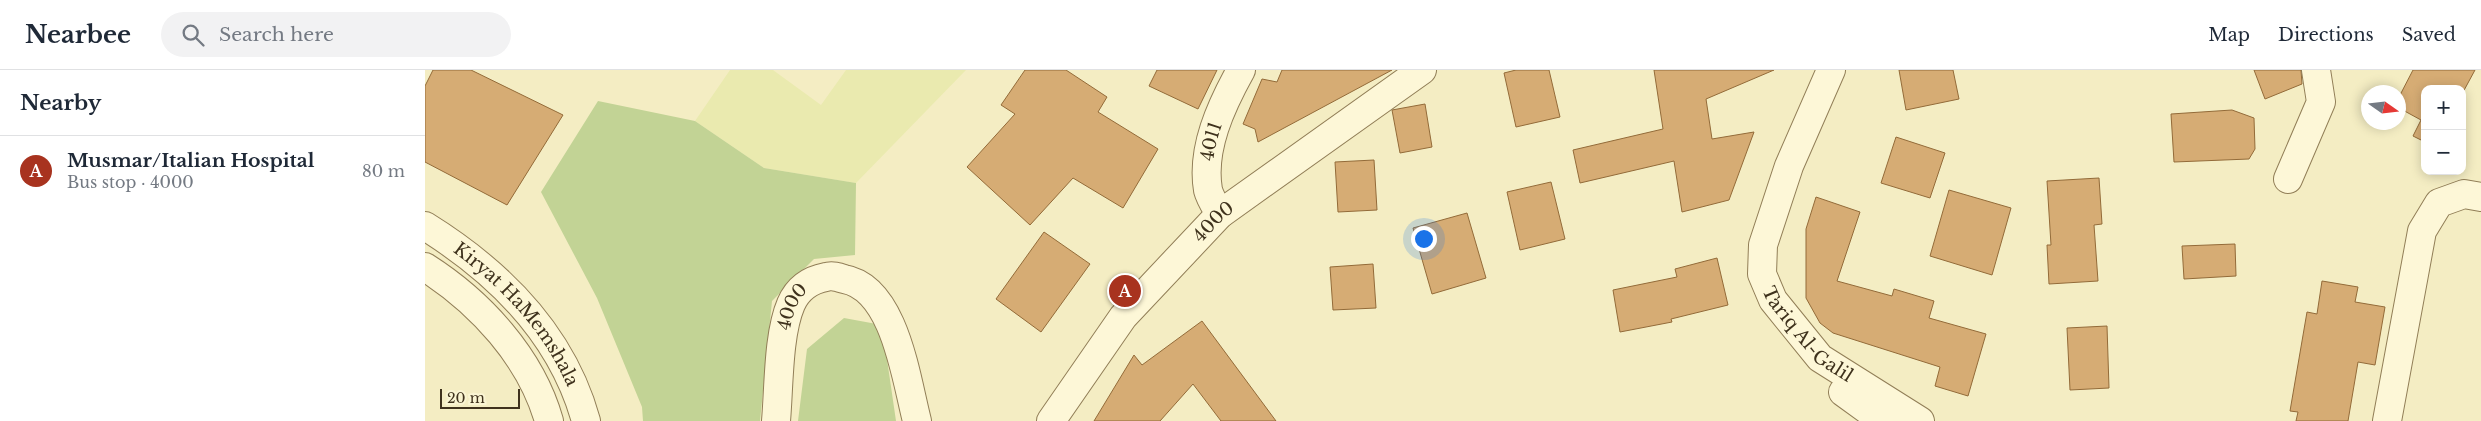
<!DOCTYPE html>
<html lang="en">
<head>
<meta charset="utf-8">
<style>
	body { margin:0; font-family:"Libre Baskerville",serif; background:#f2f2f3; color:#1f2937 }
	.controls { position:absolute; right:15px; top:15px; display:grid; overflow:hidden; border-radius:10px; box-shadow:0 2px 12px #0003 }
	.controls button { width:45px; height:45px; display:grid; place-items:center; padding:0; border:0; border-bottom:1px solid #e0e1e3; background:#fff; color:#1f2937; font:25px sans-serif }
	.compass { position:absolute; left:1936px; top:15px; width:45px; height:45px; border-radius:50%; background:#fff; box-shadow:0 2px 12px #0003; rotate:104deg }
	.scale { position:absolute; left:15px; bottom:12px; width:80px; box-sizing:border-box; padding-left:5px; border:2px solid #3f321d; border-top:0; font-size:14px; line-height:18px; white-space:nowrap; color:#3f321d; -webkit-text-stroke:4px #faf5d3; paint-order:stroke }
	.you { position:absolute; left:998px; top:168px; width:18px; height:18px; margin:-12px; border:4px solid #fff; border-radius:50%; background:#1a73e8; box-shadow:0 0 0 8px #1a73e833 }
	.badge { display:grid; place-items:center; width:32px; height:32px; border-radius:50%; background:#a8331f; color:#fff; font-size:16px; font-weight:700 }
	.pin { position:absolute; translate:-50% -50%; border:2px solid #fff; box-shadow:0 1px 5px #0006 }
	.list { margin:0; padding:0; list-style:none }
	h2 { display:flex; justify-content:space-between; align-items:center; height:65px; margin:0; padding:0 20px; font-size:21px }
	h2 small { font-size:16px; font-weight:400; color:#747a83 }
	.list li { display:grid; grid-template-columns:32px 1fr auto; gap:15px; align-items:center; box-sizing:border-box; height:70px; padding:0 20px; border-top:1px solid #e0e1e3 }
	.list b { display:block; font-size:19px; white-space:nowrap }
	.list p { margin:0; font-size:16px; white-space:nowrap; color:#747a83 }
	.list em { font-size:16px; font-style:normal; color:#747a83 }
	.icon { flex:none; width:28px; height:28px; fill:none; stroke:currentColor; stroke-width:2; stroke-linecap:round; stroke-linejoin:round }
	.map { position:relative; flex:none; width:2056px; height:351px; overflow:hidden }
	header { display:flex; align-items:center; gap:30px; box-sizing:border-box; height:70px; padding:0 25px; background:#fff; border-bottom:1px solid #e0e1e3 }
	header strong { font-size:24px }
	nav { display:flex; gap:28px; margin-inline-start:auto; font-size:18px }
	.search { width:350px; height:45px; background:#f2f2f3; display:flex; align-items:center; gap:12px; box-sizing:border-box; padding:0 18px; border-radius:28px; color:#747a83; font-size:19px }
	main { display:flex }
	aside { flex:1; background:#fff }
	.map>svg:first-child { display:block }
	.farmland { fill:#eaeaaf }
	.green { fill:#c2d395 }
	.building { fill:#d6ac74; stroke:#936b39 }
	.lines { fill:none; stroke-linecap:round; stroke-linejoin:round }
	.minor-casing { stroke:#917e57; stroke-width:30 }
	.tertiary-casing { stroke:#917e57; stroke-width:30 }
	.minor { stroke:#fdf7d7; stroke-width:28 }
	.tertiary { stroke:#fdf7d7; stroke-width:28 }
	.labels { text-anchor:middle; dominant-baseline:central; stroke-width:4.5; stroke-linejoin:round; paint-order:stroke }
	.street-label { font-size:18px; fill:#3f321d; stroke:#faf5d3 }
</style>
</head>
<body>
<header>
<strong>Nearbee</strong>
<div class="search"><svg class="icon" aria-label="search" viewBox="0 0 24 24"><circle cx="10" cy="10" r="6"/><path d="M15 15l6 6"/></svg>Search here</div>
<nav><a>Map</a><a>Directions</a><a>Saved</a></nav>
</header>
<main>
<aside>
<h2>Nearby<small></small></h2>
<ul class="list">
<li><span class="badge">A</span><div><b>Musmar/Italian Hospital</b><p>Bus stop · 4000</p></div><em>80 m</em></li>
</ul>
</aside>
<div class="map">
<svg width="2056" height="351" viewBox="0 0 2056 351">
	<rect width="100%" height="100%" fill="#f4edc3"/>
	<path class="farmland" d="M305 0H348L396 35 421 0H541L431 113 339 98 270 51Z"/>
	<path class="green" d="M173 31 270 51 339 98 431 113 430 185 389 189 347 231 335 351H218L217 337 172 228 116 122Z
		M419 248 457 255 471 351H373L382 279Z"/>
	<path class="building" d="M8 0H46L138 45 82 135 0 92V16Z
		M600 0H641L682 27 673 42 733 79 698 138 648 108 605 155 542 97 590 44 576 35Z
		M732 0H792L773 39 724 16Z
		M857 0H967L833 72 830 59 818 54 837 9 852 12Z
		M1091 0H1124L1135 47 1091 57 1079 3Z
		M1229 0H1349L1281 29 1287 69 1329 62 1304 130 1257 142 1249 91 1155 113 1148 80 1238 59Z
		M1474 0H1528L1534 29 1481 40Z
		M1829 0H1876L1877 14 1840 29Z
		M1988 0H2050L2037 24V19H2000V72L1988 66 1996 50 1974 38V27Z
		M1000 34 1007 77 975 83 967 40Z
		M1807 40 1829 48 1830 79 1824 89 1749 92 1746 44Z
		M1471 67 1520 83 1505 128 1456 113Z
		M949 90 952 140 913 142 910 92Z
		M1674 108 1677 154 1669 155 1673 211 1624 214 1622 175H1626L1622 111Z
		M1126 112 1140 169 1095 180 1082 122Z
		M1524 120 1586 138 1567 205 1505 186Z
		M1391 127 1435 142 1412 211 1467 226 1469 219 1509 231 1504 248 1561 264 1543 326 1510 316 1515 297 1408 263 1395 253 1381 228V159Z
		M1042 143 1061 208 1007 224 988 158Z
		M619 162 665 194 616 262 571 229Z
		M1810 174 1811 206 1759 209 1757 176Z
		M1292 188 1303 235 1246 249 1247 252 1195 262 1188 220 1252 207 1250 199Z
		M948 194 951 238 908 240 905 197Z
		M1897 211 1933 217 1930 232 1960 237 1950 295 1933 292 1923 351H1871L1873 342 1865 341 1882 242 1892 244Z
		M777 251 851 351H796L768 314 735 351H669L709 285 717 295Z
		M1682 256 1684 318 1645 320 1642 258Z"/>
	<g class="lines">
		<defs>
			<g id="minor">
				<path d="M1863 109 1896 32 1891 0"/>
				<path id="s1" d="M795 144C791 137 785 128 783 120 776 79 796 36 816 0"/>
				<path id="s2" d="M0 156C74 202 137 264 161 351"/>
				<path d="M0 197C55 232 106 287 124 351"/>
				<path d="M1962 351 1997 161 2014 133 2039 124 2056 127"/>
			</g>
			<g id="tertiary">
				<path id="s3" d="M1406 0 1364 96 1338 175 1337 204 1348 230 1395 288 1495 351"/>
				<path d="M1418 322 1458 351"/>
				<path id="s4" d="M351 351C354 317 353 264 366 234 373 218 385 210 401 207 407 205 413 207 419 209 470 218 481 309 492 351"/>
				<path id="s5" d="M626 351 698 247 795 144 997 0"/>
			</g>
		</defs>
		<use href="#minor" class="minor-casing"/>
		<use href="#tertiary" class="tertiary-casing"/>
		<use href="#minor" class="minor"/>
		<use href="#tertiary" class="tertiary"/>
	</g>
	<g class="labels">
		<g class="street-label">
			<text stroke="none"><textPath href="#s1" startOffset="76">4011</textPath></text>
			<text stroke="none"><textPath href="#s5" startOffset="258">4000</textPath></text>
			<text stroke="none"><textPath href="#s4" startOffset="116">4000</textPath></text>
			<text stroke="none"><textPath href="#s2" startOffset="129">Kiryat HaMemshala</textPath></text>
			<text stroke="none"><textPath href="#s3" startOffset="294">Tariq Al-Galil</textPath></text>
		</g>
	</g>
</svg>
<div class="controls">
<button>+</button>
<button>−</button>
</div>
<svg class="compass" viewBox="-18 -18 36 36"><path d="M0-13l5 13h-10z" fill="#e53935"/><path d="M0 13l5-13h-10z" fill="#747a83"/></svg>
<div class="scale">20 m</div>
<div class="you"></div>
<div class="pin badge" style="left:700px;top:221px">A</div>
</div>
</main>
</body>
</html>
